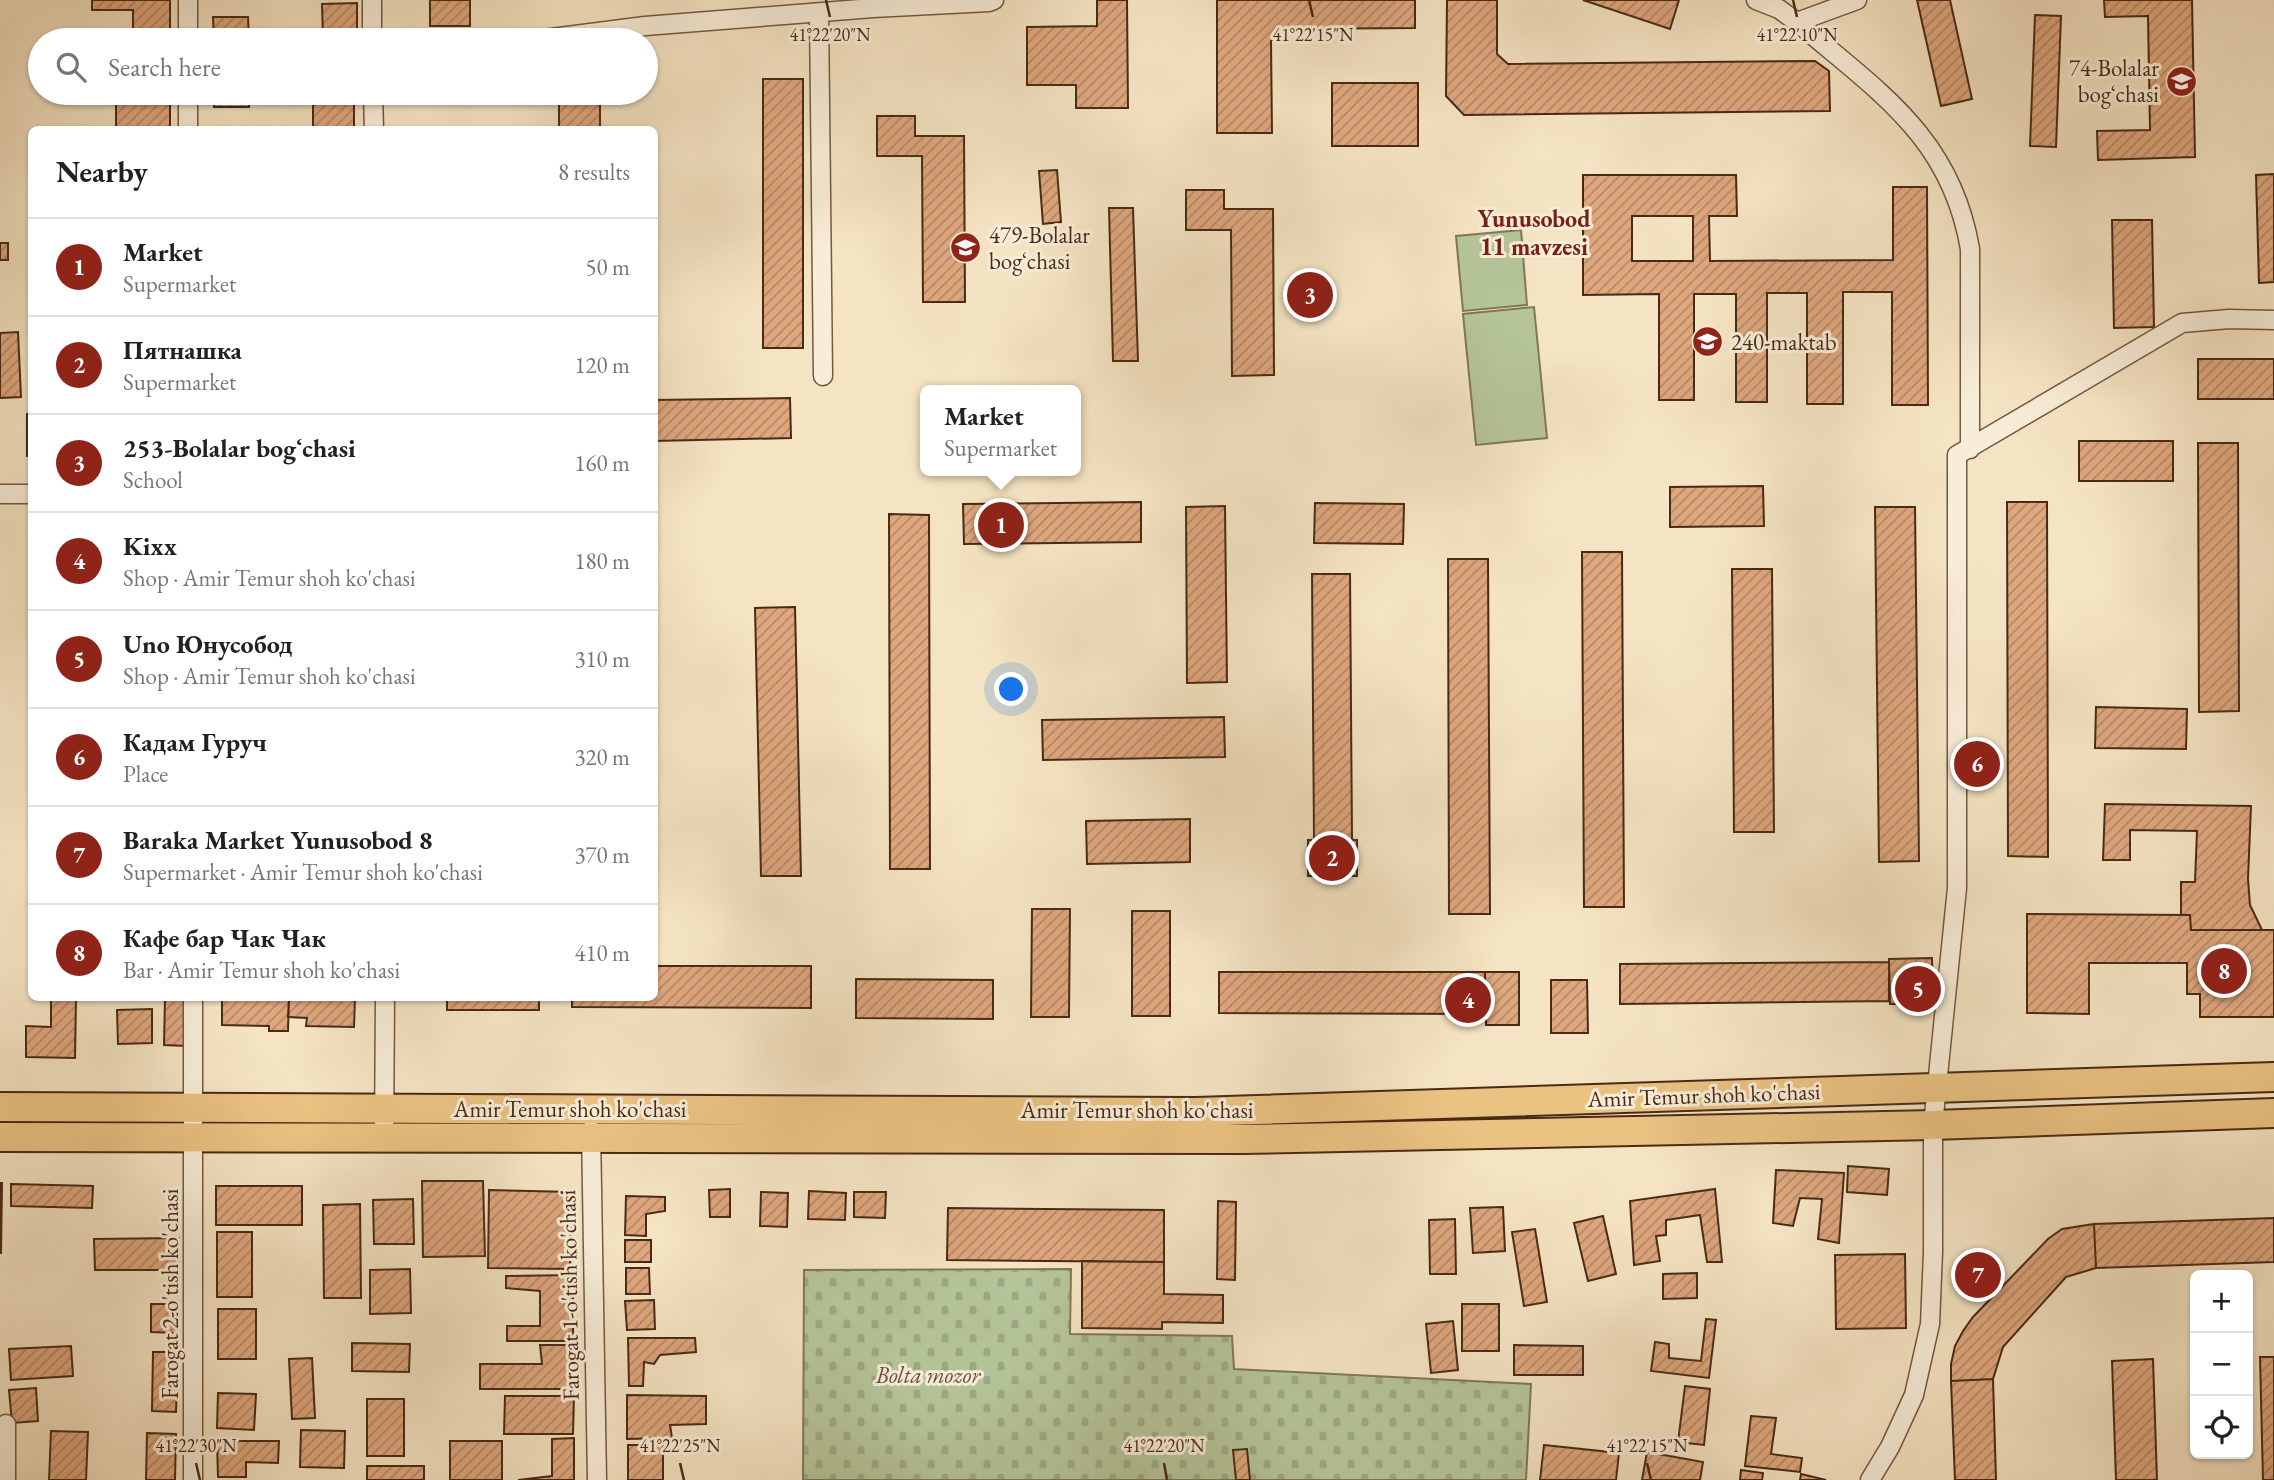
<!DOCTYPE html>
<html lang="en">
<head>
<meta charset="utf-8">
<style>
	body { margin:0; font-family:"EB Garamond",serif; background:#f2f2f2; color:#202124 }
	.controls { position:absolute; right:21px; bottom:21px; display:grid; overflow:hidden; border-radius:10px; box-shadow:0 2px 5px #0004 }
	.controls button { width:63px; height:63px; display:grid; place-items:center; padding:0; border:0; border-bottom:2px solid #e0e0e0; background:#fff; color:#202124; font:35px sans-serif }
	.you { position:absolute; left:1012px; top:690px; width:24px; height:24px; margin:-18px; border:5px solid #fff; border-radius:50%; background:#1a73e8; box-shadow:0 0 0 10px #1a73e833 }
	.badge { display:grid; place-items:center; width:46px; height:46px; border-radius:50%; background:#8f2418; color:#fff; font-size:23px; font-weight:700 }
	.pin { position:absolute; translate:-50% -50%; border:4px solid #fff; box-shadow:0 2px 7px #0006 }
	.popup { position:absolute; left:920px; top:385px; width:161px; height:91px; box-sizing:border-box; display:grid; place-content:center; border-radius:10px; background:#fff; filter:drop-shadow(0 2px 5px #0005); font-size:23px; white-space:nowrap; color:#757577 }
	.popup b { font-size:26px; color:#202124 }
	.popup::after { content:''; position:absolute; left:50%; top:100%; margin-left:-14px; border:14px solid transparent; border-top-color:#fff }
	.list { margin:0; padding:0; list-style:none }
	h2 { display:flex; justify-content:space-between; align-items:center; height:91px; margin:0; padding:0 28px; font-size:30px }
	h2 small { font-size:23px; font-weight:400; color:#757577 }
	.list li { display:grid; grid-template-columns:46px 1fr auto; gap:21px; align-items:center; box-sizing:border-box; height:98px; padding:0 28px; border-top:2px solid #e0e0e0 }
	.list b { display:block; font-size:26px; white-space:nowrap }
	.list p { margin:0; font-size:23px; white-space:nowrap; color:#757577 }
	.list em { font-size:23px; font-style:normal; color:#757577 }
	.icon { flex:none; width:38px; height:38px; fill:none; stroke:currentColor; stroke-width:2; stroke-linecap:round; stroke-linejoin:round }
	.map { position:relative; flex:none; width:2274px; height:1480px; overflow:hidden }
	.search { position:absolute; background:#fff; box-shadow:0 2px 5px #0004; left:28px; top:28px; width:630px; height:77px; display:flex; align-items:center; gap:18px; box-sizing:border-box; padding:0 24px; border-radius:38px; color:#757577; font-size:26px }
	.panel { position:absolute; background:#fff; box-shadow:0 2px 5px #0004; left:28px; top:126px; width:630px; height:875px; border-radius:10px }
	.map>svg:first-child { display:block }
	.cemetery { fill:url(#cemetery-stones); stroke:#807757; stroke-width:2 }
	.park { fill:#b5c599; stroke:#807757; stroke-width:2 }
	.building { fill:url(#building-hatch); stroke:#4a2915; stroke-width:2; fill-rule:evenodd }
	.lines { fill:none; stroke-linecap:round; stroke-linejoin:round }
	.minor-casing { stroke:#755840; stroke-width:21 }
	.primary-casing { stroke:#4a2915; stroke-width:32 }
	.minor { stroke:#f8edd8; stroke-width:18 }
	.primary { stroke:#eac282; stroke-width:28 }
	.ticks { fill:none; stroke:#4a2915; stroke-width:2.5 }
	.labels { text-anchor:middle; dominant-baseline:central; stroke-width:6; stroke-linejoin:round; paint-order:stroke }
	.poi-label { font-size:23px; fill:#4a2915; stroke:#f8edd8; text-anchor:start }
	.street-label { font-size:23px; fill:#4a2915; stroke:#f8edd8 }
	.park-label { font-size:23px; font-style:italic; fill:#655036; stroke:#f8edd8 }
	.neighbourhood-label { font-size:24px; font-weight:bold; fill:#7a1f14; stroke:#f8edd8 }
	.ticks-label { font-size:18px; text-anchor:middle; fill:#4a2915; stroke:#f8edd8; stroke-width:6; stroke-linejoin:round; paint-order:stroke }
</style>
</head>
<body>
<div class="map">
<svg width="2274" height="1480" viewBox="0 0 2274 1480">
	<defs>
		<pattern id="cemetery-stones" width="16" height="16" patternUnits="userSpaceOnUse" patternTransform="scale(1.75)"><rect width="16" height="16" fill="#b5c599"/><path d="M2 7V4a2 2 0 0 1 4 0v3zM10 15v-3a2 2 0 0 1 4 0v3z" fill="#9da983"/></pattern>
		<pattern id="building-hatch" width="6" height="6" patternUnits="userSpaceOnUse" patternTransform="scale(1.75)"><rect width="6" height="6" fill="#dfa77e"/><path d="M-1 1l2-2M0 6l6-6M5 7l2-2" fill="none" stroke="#b78866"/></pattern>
	</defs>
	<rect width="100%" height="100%" fill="#f5e4c3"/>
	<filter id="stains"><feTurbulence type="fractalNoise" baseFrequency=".00286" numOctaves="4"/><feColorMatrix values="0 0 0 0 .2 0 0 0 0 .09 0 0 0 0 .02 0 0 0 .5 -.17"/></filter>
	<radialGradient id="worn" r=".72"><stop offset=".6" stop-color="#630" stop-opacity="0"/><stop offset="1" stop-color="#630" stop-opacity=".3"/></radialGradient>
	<path class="cemetery" d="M1071 1269 1070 1334 1232 1336 1234 1369 1531 1384 1526 1480H803L804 1270Z"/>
	<path class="park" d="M1521 230 1527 305 1463 311 1456 236Z
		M1534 307 1547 438 1476 445 1463 314Z"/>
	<path class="building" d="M92 0H170V40H133V10H92Z
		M430 0H470V26H430Z
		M1097 0H1127L1128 108H1076V85H1027V27L1097 26Z
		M1217 0H1415V28L1280 29 1271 41 1272 133H1217Z
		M1447 0H1497V54L1508 64 1815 61 1829 71 1830 111 1464 115 1446 96Z
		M1583 0H1679L1670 29Z
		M1917 0H1950L1972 99 1941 106Z
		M2104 0H2192L2195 157 2098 160 2097 131 2150 130 2148 16 2105 17Z
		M357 3V37L323 38 322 4Z
		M2035 15 2061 16 2056 147 2030 146Z
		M213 17H248L249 40H214Z
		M763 79H803V348H763Z
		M1332 83H1418V146H1332Z
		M116 93H170V130H116Z
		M214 93H249V107H214Z
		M313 93H354V130H313Z
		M559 93H600V130H559Z
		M877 116H915V136H964L965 302H923L922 156H877Z
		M434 127H474V130H434Z
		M1057 170 1061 222 1043 224 1039 171Z
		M2274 174V282L2259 283 2256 175Z
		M1583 175H1736L1737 216H1709L1710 261 1893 260V187H1927L1928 405H1892V292H1843V404H1807V293H1767V402H1736V294H1694V400H1659V294L1583 295ZM1632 216H1693V261H1632Z
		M1186 190H1224V209H1273L1274 375 1232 376 1231 230H1186Z
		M1109 208H1133L1138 361H1113Z
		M2112 220H2152L2154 327 2114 328Z
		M0 243H8V260H0Z
		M18 332 21 397 0 398V333Z
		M2198 359H2274V399H2198Z
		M790 398 791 438 654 441V400Z
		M27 414H32V456H27Z
		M2079 441H2173V481H2079Z
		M2198 443H2238L2239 711 2199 712Z
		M1763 486 1764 526 1670 527V487Z
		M1141 502V542L964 544 963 504Z
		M2007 502H2047L2048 857 2008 856Z
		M1315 503 1404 504 1403 544 1314 543Z
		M1225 506 1227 682 1187 683 1186 507Z
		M1875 507H1915L1919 861 1879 862Z
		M889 514 929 515 930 869H890Z
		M1582 552H1622L1624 907H1584Z
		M1448 559H1488L1490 914H1449Z
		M1732 569H1772L1774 832H1734Z
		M1312 574H1350L1352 840H1314Z
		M795 607 801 876H761L755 608Z
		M2096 707 2187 709 2186 749 2095 748Z
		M1224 717 1225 757 1043 760 1042 720Z
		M2105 804 2251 806 2248 879 2250 905 2262 930H2191L2190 915H2181V882H2195L2197 831 2130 830V860H2103Z
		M1190 819V862L1087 864 1086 821Z
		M1308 840H1357V876H1308Z
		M1032 909H1070L1069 1017H1031Z
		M1132 911H1170V1016H1132Z
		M2027 914 2190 915 2191 930H2274V1017H2200V994H2187V963H2089V1014L2027 1013Z
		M1932 958 1933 1008H1908V1004H1890L1889 959Z
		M1889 962V1001L1620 1004V964Z
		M654 966H811V1008L572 1007V998H654Z
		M1219 972H1485V1014L1219 1013Z
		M1485 972H1519V1025H1486Z
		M856 979 993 980V1019L856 1018Z
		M1551 980H1587L1588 1033H1551Z
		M51 998H76L75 1058 26 1057V1026L51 1027Z
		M165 998H188L187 1046 164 1045Z
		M222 998H289L288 1031H269V1026L222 1025Z
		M289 998H355L354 1027 306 1026 307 1018 288 1017Z
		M447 998H539V1010H447Z
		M152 1009V1043L118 1044 117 1010Z
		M1848 1166 1889 1169 1887 1195 1847 1192Z
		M1776 1170 1844 1173 1839 1243 1818 1239 1822 1199 1800 1198 1793 1226 1773 1223Z
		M422 1181H483L485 1256 423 1257Z
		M0 1183H2L1 1253H0Z
		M11 1184 93 1186 92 1208 11 1206Z
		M216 1186H302V1225H216Z
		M730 1189V1217H710L709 1190Z
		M1715 1189 1722 1262H1707L1700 1215 1666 1220V1235L1656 1236 1660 1261 1634 1265 1630 1201Z
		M489 1190 572 1192 570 1269 488 1268Z
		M809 1191 846 1193 845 1220 808 1219Z
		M761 1192 788 1193 787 1227 760 1226Z
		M854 1192H886L885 1218 854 1217Z
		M626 1196 665 1197V1211L646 1214V1236L625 1235Z
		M413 1199 414 1244H374L373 1200Z
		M1218 1201 1236 1202 1235 1280 1217 1279Z
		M360 1204 361 1298H324L323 1205Z
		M1503 1207 1505 1251 1473 1253 1470 1208Z
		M948 1208 1164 1210V1262L947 1260Z
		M1603 1216 1616 1274 1588 1281 1574 1223Z
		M2274 1218V1262L2096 1268 2094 1224Z
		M1455 1219 1456 1274H1430L1429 1220Z
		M2094 1224 2096 1268 2066 1277 2003 1347 1993 1379 1951 1381V1364L1955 1346 1963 1331 1973 1317 2048 1239 2062 1229Z
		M1535 1229 1547 1302 1524 1306 1512 1232Z
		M217 1232H252V1297H217Z
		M179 1238V1270H95L94 1239Z
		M625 1240H651V1262H625Z
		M1905 1254 1906 1328 1836 1329 1835 1255Z
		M1082 1261 1164 1262V1294L1223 1295V1323L1162 1322V1329L1082 1328Z
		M626 1268H649L650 1294H626Z
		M410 1269 411 1313 370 1314V1270Z
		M1697 1273V1298L1663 1299V1274Z
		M573 1275V1341H507V1326H540V1291L506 1288V1276Z
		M654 1300 655 1329 627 1330 625 1301Z
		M151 1304H177V1333L151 1332Z
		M1462 1304H1499V1351H1462Z
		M218 1309H256V1359H218Z
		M1706 1319 1716 1320 1709 1378 1651 1371 1655 1342 1669 1344V1358L1701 1361Z
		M1453 1321 1458 1370 1431 1373 1426 1324Z
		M628 1338H695L696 1352 660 1355 654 1364 644 1362 643 1386H629Z
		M352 1343 410 1344 409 1372 352 1371Z
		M540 1345H574V1389H480V1364H542Z
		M1514 1345 1583 1346V1375H1514Z
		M71 1346 73 1376 11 1380 9 1349Z
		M153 1352H178L176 1412 152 1411Z
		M2260 1357H2274V1480H2263Z
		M312 1358 315 1418 292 1419 289 1359Z
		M2153 1359 2157 1480H2116L2112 1361Z
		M1993 1379 1996 1480H1955L1951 1381Z
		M1685 1386 1710 1389 1704 1445 1678 1442Z
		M36 1388 38 1421 12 1423 9 1390Z
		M218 1393 256 1394 254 1430 217 1428Z
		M627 1395 706 1396V1424L670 1425 672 1438 627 1439Z
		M505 1396H574L573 1434H504Z
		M367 1399H404V1456H367Z
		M1751 1416 1776 1418 1771 1454 1802 1458 1800 1472 1745 1466Z
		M301 1430 345 1431 344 1468 300 1467Z
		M51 1431 88 1432 86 1480H49Z
		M147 1433 176 1434 175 1480H146Z
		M574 1438V1480H518L552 1476V1439Z
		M217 1441H279L278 1463 246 1462V1477H218Z
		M450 1441H502V1480H450Z
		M628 1445H663V1480H628Z
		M1544 1445 1619 1453 1616 1480H1540Z
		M1247 1449 1250 1480H1236L1233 1450Z
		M1647 1452 1703 1462 1700 1480H1642Z
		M367 1466H424V1480H367Z
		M1741 1470 1763 1473 1762 1480H1740Z
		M1801 1474 1826 1480H1800Z"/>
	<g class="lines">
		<defs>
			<path id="minor" d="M188 0V40
				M372 0V40
				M1756 0 1779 9 1797 22C1877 91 1951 136 1970 249V449
				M819 13 823 376
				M1797 22 1857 0
				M536 40 645 26 873 8 989 2 994 0
				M188 93V130
				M373 93 374 130
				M0 494H32
				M591 1130 597 1480
				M384 1138 385 998
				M6 1424V1480
				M193 1480V998
				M1870 1480 1890 1447 1914 1395 1930 1324 1933 1252V1125L1957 888V455L2182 323 2229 319 2274 320"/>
			<path id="primary" d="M0 1107 1196 1112 2274 1077
				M0 1137 1244 1139 1933 1125 2274 1113"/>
		</defs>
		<use href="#minor" class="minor-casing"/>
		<use href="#primary" class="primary-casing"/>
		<use href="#minor" class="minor"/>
		<use href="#primary" class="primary"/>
	</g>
	<path class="ticks" d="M826 0 830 17M1309 0 1313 17M1793 0 1797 17M196 1463 200 1480M680 1463 684 1480M1164 1463 1167 1480M1647 1463 1651 1480"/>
	<defs>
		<symbol id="school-disc" viewBox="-11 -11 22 22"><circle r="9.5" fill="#8f2418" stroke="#f8edd8"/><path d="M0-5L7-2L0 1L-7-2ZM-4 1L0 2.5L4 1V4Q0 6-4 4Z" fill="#fff"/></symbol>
	</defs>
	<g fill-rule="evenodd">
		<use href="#school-disc" x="2164" y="64" width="35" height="35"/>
		<use href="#school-disc" x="948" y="230" width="35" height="35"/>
		<use href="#school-disc" x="1690" y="324" width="35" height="35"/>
	</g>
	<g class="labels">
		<g class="poi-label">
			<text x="2159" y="68" text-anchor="end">74-Bolalar<tspan x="2159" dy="26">bogʻchasi</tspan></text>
			<text x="989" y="235">479-Bolalar<tspan x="989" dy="26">bogʻchasi</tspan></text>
			<text x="1731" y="342">240-maktab</text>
		</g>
		<g class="street-label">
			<text transform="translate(1704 1095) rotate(-2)">Amir Temur shoh ko'chasi</text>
			<text x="570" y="1109">Amir Temur shoh ko'chasi</text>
			<text x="1137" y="1110">Amir Temur shoh ko'chasi</text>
			<text transform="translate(170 1294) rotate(-90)">Farogat 2-o'tish ko'chasi</text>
			<text transform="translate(569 1295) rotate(-91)">Farogat 1-o'tish ko'chasi</text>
		</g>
		<g class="park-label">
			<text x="928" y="1375">Bolta mozor</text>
		</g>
		<g class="neighbourhood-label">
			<text x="1534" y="218">Yunusobod<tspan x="1534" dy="28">11 mavzesi</tspan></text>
		</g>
	</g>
	<g class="ticks-label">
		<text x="830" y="41">41°22'20"N</text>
		<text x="1313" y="41">41°22'15"N</text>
		<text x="1797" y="41">41°22'10"N</text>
		<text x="196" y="1452">41°22'30"N</text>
		<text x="680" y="1452">41°22'25"N</text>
		<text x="1164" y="1452">41°22'20"N</text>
		<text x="1647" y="1452">41°22'15"N</text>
	</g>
	<rect width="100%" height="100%" filter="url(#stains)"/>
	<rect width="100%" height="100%" fill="url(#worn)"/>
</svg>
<div class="controls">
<button>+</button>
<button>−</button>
<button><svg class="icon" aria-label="locate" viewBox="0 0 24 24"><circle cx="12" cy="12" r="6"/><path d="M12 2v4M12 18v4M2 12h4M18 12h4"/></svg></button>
</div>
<div class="you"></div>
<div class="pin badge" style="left:1001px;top:525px">1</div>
<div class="popup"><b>Market</b>Supermarket</div>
<div class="pin badge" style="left:1332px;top:858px">2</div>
<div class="pin badge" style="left:1310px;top:295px">3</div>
<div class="pin badge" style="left:1468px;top:1000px">4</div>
<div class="pin badge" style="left:1918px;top:989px">5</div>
<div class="pin badge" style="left:1977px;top:764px">6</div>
<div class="pin badge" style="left:1978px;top:1275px">7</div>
<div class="pin badge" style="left:2224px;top:971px">8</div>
<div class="search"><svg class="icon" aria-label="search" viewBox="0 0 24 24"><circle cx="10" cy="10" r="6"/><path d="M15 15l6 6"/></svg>Search here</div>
<section class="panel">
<h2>Nearby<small>8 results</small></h2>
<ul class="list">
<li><span class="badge">1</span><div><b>Market</b><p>Supermarket</p></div><em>50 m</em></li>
<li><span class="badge">2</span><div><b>Пятнашка</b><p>Supermarket</p></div><em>120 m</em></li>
<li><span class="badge">3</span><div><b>253-Bolalar bogʻchasi</b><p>School</p></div><em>160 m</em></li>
<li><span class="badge">4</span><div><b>Kixx</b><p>Shop · Amir Temur shoh ko'chasi</p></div><em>180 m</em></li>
<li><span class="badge">5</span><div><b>Uno Юнусобод</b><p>Shop · Amir Temur shoh ko'chasi</p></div><em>310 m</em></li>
<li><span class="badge">6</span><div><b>Кадам Гуруч</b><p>Place</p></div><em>320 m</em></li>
<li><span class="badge">7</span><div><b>Baraka Market Yunusobod 8</b><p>Supermarket · Amir Temur shoh ko'chasi</p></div><em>370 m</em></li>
<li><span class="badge">8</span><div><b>Кафе бар Чак Чак</b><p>Bar · Amir Temur shoh ko'chasi</p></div><em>410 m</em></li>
</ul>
</section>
</div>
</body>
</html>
